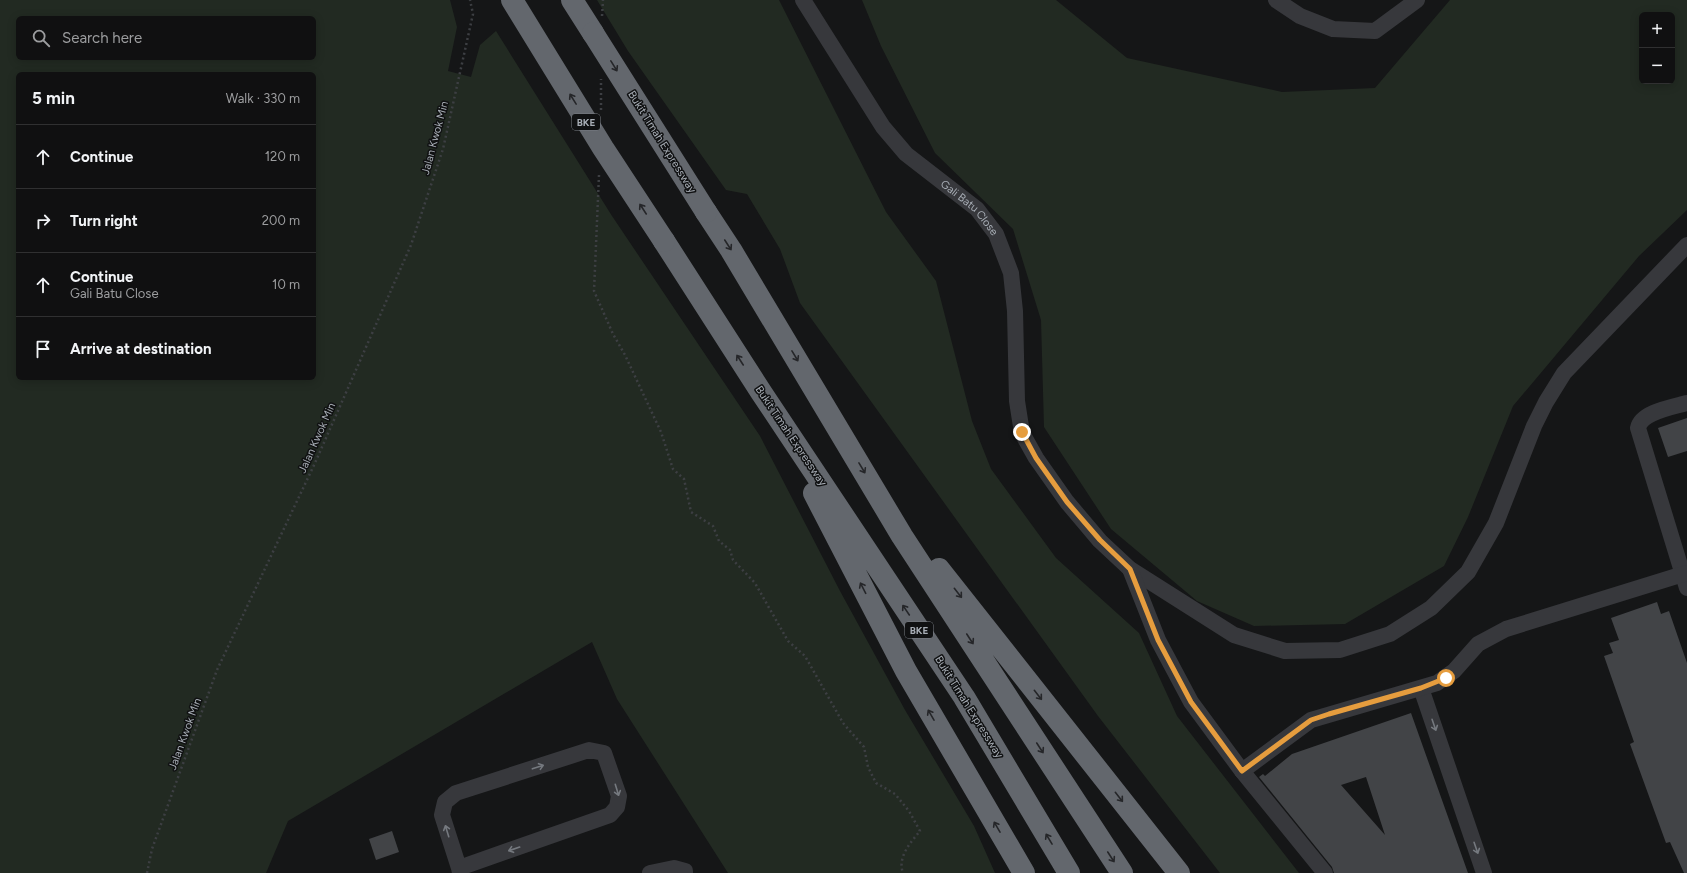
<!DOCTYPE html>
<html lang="en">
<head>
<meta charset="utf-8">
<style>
	body { margin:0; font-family:Figtree,sans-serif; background:#1e1e1f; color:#f1f3f6 }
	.controls { position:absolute; right:12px; top:12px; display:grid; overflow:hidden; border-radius:6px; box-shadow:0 2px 10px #0003 }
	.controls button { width:36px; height:36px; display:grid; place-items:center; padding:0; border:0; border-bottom:1px solid #303031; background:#101011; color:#f1f3f6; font:20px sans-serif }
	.stop { position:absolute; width:12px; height:12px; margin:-9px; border:3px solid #e69d3e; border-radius:50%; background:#fff }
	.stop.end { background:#e69d3e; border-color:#fff; box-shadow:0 1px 4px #0008 }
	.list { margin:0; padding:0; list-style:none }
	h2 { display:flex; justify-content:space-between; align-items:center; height:52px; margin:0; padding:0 16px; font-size:17px }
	h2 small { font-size:13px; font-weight:400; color:#9c9d9f }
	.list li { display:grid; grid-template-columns:26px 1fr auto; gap:12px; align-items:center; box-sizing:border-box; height:64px; padding:0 16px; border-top:1px solid #303031 }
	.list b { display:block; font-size:15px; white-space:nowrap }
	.list p { margin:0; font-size:13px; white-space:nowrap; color:#9c9d9f }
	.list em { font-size:13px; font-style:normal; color:#9c9d9f }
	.icon { flex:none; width:22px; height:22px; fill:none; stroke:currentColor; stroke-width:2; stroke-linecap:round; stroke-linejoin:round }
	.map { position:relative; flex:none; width:1687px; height:873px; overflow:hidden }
	.search { position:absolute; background:#101011; box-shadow:0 2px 10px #0003; left:16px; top:16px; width:300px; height:44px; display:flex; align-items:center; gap:10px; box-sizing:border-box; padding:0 14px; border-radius:6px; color:#9c9d9f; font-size:15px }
	.panel { position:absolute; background:#101011; box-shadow:0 2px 10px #0003; left:16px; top:72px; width:300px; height:308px; border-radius:6px }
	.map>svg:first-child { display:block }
	.green { fill:#222a22; fill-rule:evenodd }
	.building { fill:#424447; fill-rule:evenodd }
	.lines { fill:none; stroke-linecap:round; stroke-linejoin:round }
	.path { stroke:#3d3f43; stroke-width:2.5; stroke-dasharray:2 3; stroke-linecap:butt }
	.minor { stroke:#37383c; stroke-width:16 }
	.highway { stroke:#63676d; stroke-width:22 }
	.highway-bridge { stroke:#63676d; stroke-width:22 }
	.oneway { stroke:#252629 }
	.oneway2 { stroke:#75797f }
	.route { stroke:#e69d3e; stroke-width:5 }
	.labels { text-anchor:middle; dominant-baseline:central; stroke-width:3; stroke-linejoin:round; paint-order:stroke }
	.shield { fill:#101112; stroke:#7a7f85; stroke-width:1 }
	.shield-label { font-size:10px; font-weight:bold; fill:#a8aeb6 }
	.street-label { font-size:11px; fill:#a8aeb6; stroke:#101112 }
</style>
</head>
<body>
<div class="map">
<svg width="1687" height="873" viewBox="0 0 1687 873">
	<rect width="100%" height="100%" fill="#151617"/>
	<path class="green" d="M0 0H450L457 27 448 71 471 77 480 45 496 31 612 216 760 436 840 591 905 710 974 826 995 873H728L617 699 592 642 288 821 266 873H0ZM18 18H314V58H18ZM18 74H314V378H18Z
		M597 0H779L886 212 936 281 972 421 991 469 1056 558 1139 633 1177 716 1299 873H1220L1098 716 800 303 780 249 747 194 726 190 628 51Z
		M862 0H1056L1127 58 1282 92 1375 88 1450 0H1687V210L1639 256 1513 406 1468 517 1444 566 1345 624 1254 626 1197 601 1111 529 1044 427 1041 320 1013 229 935 153 881 46ZM1642 15H1672V81H1642Z"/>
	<path class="building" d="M1687 418V451L1668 457 1658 428Z
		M1657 602 1661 614 1669 611 1687 663V873H1684L1670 842 1666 843 1630 744 1634 742 1604 656 1613 653 1609 643 1619 640 1611 618Z
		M1411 713 1468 873H1334L1332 867 1259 777 1263 774 1265 776 1292 754ZM1366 777 1385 835 1341 785Z
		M392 831 399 852 376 860 369 839Z"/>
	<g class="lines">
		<path class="path" d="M602 16 603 0
			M601 110V79
			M599 175 594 291 613 334 625 355 661 432 673 469 684 479 691 512 713 526 719 541 730 550 733 560 755 583 788 641 805 656 843 723 864 747 868 767 876 783 895 794 909 811 920 831C911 842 897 857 903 873
			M147 873 152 849 217 670 315 463 411 245 443 149 473 14 470 0"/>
		<g class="minor">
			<path id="s1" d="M803 0 883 127 906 154 977 209 996 234 1011 273 1015 311 1017 401 1022 433 1036 458 1067 502 1100 541 1130 569 1234 635 1285 651 1340 650 1390 634 1431 608 1468 572 1496 523 1534 426 1546 402 1564 373 1687 245"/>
			<path d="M1276 0 1300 16 1333 29 1375 31 1417 0"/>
			<path d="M1687 403C1673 407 1641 412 1638 428L1687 588"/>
			<path d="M1130 569 1158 640 1191 702 1242 771 1325 873"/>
			<path d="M1421 688 1484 873"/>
			<path d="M1242 771 1311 720 1437 683 1454 671 1478 644 1506 629 1687 573"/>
			<path d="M459 868 610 815 617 807 619 796 604 753 589 750 456 793 445 802 442 815 459 868 460 873"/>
			<path d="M650 873 674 868 685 871V873"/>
		</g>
		<path class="highway" d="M572 0 593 33
			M706 212 731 250 902 536 1122 873
			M664 241 761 392 964 697 1069 873
			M814 493 906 671 1024 873
			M939 569 1179 873"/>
		<path class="highway-bridge" d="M512 0 603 148 664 241
			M593 33 706 212"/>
	</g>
	<defs><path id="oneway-shaft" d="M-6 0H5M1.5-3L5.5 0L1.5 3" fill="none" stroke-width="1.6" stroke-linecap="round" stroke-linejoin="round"/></defs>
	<g class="oneway">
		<use href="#oneway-shaft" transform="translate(614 66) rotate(58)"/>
		<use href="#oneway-shaft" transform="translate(573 99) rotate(-122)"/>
		<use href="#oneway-shaft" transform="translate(643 209) rotate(-123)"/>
		<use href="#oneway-shaft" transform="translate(728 245) rotate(57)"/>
		<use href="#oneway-shaft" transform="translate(795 356) rotate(59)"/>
		<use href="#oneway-shaft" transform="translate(740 360) rotate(-123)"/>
		<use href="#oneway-shaft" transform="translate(862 468) rotate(59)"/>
		<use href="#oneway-shaft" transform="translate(863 588) rotate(-117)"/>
		<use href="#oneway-shaft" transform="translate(958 593) rotate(52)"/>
		<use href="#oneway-shaft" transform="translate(906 610) rotate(-124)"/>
		<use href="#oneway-shaft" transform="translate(970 639) rotate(57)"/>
		<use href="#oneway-shaft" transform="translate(1038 695) rotate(52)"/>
		<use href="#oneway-shaft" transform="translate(931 715) rotate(-120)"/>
		<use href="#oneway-shaft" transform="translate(1040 748) rotate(57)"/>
		<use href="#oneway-shaft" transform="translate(1119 797) rotate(52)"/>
		<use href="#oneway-shaft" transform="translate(997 827) rotate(-120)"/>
		<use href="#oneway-shaft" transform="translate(1049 839) rotate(-121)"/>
		<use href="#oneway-shaft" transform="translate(1111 857) rotate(57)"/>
	</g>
	<g class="oneway2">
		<use href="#oneway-shaft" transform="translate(1434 725) rotate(71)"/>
		<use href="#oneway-shaft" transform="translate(538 767) rotate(-18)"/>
		<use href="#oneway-shaft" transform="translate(617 790) rotate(73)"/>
		<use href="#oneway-shaft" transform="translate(447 831) rotate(-107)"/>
		<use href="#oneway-shaft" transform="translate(1476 848) rotate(71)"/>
		<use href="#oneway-shaft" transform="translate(514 849) rotate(161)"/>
	</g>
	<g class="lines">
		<path class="route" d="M1022 432 1036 458 1067 502 1100 540 1130 569 1158 640 1191 702 1242 771 1311 720 1329 714 1421 688 1446 678"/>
	</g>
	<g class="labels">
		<g class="shield">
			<rect x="572" y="114" width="28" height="16" rx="3"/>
			<rect x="905" y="622" width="28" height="16" rx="3"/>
		</g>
		<g class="shield-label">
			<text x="586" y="122">BKE</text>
			<text x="919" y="630">BKE</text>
		</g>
		<g class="street-label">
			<text transform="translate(435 138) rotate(-75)">Jalan Kwok Min</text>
			<text transform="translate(662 142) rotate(58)">Bukit Timah Expressway</text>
			<text stroke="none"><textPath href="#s1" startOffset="269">Gali Batu Close</textPath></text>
			<text transform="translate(791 436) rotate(56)">Bukit Timah Expressway</text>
			<text transform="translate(317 438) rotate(-66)">Jalan Kwok Min</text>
			<text transform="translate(969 707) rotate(58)">Bukit Timah Expressway</text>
			<text transform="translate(185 734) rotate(-70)">Jalan Kwok Min</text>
		</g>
	</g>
</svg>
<div class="controls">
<button>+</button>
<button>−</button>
</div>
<div class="stop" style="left:1446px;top:678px"></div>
<div class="stop end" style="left:1022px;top:432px"></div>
<div class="search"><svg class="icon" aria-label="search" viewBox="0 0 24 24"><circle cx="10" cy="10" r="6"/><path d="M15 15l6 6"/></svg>Search here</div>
<section class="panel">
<h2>5 min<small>Walk · 330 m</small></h2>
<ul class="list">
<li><svg class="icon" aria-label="ahead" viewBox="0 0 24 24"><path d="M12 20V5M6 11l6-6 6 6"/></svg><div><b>Continue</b></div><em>120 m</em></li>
<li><svg class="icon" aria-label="right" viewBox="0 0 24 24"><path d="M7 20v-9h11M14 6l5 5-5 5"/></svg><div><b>Turn right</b></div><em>200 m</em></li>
<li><svg class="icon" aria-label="ahead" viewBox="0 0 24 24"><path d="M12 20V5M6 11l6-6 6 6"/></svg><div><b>Continue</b><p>Gali Batu Close</p></div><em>10 m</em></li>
<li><svg class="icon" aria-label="arrive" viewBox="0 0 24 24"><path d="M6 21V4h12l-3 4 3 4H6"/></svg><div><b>Arrive at destination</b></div></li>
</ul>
</section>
</div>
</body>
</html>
